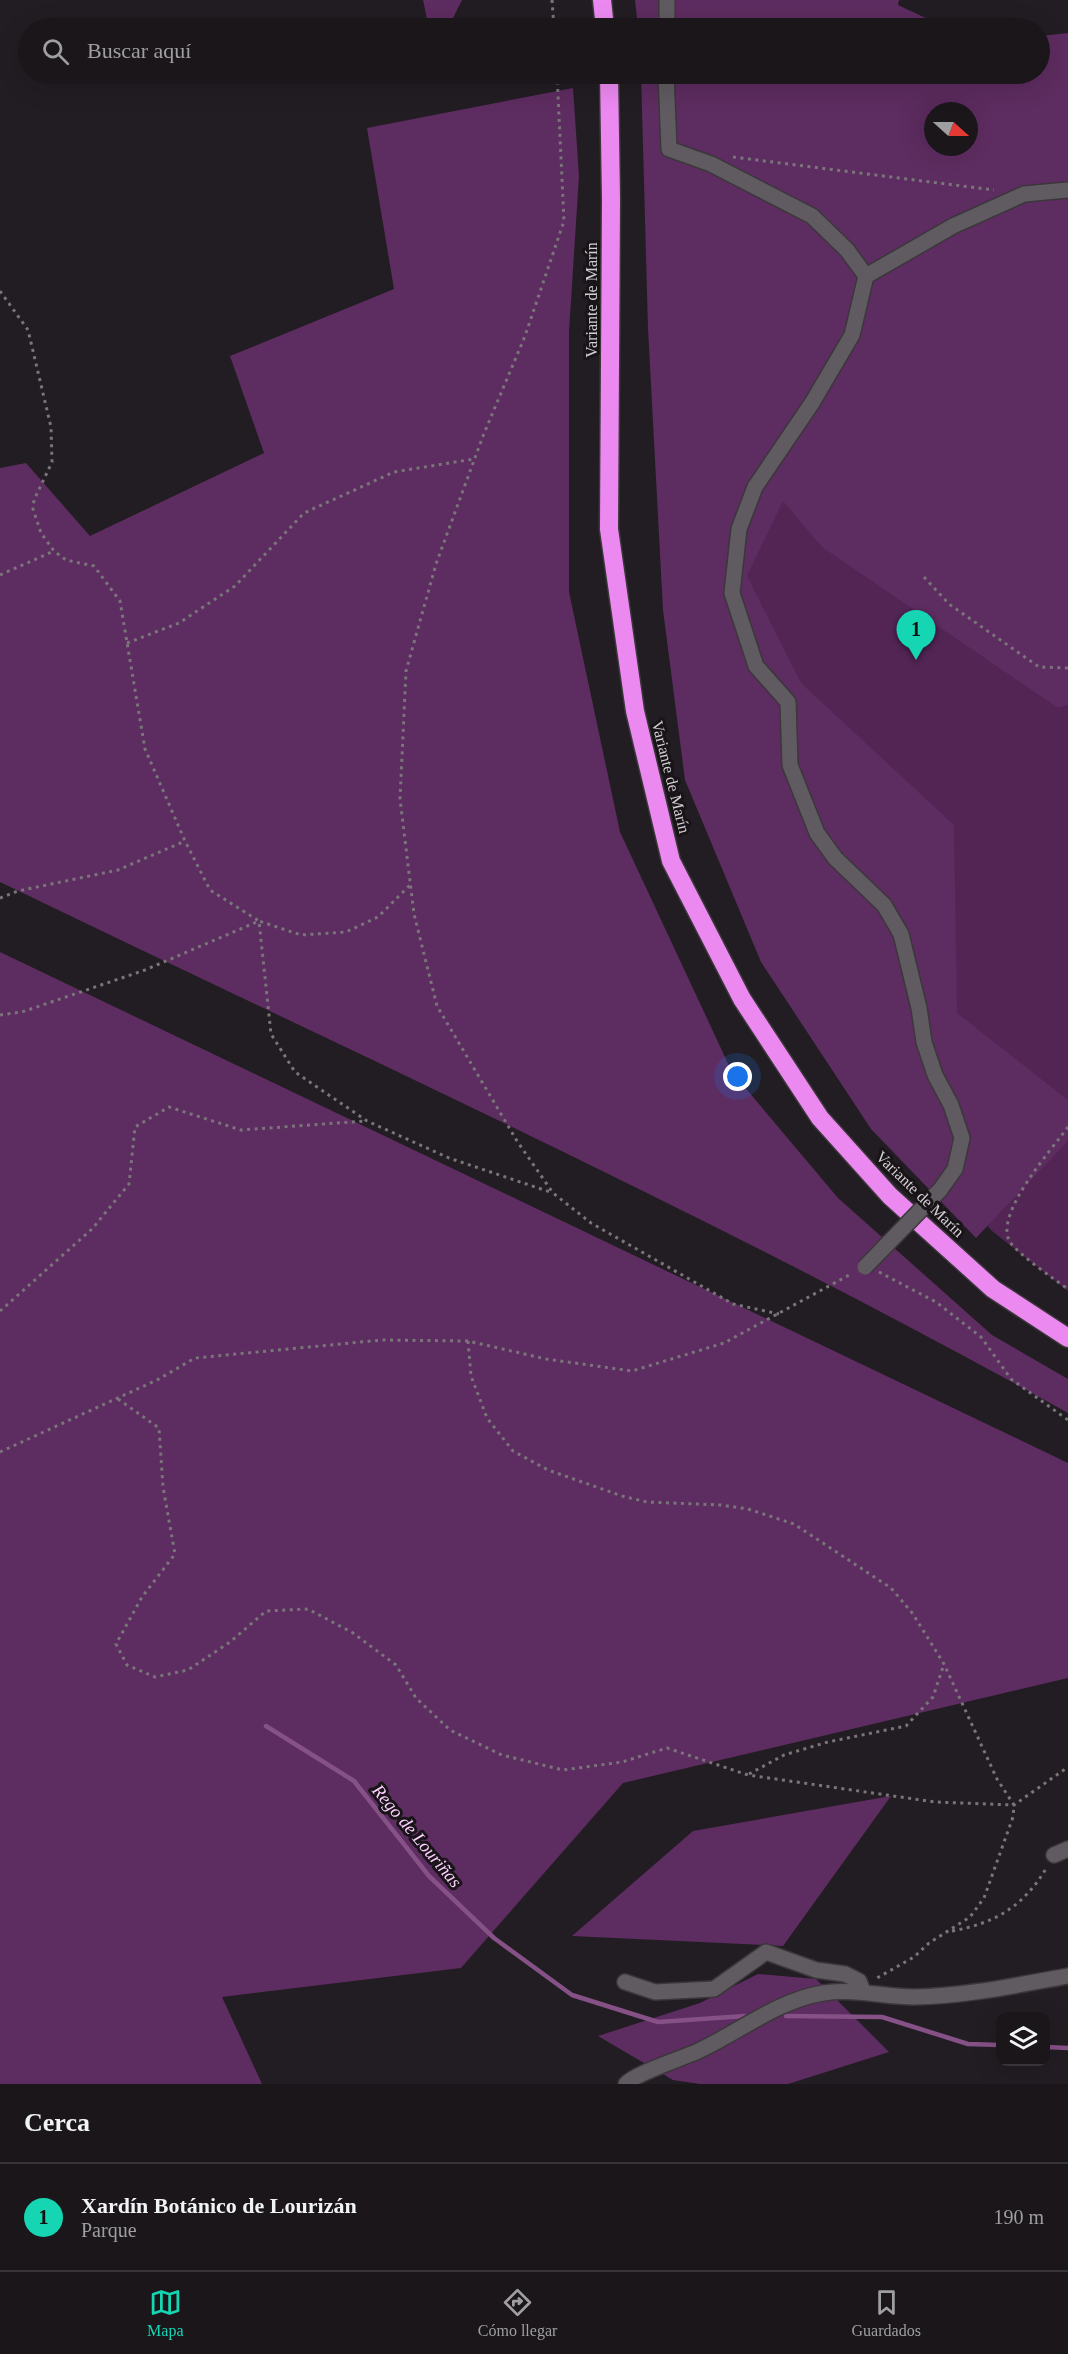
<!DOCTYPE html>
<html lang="es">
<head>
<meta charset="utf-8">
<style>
	body { margin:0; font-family:Georgia,serif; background:#272327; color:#f1f3f6 }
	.controls { position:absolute; right:18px; bottom:18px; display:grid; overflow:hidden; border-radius:12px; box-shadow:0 6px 24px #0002 }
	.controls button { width:54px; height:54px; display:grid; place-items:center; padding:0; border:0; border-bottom:2px solid #383539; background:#1a161a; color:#f1f3f6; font:30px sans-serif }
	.compass { position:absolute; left:924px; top:102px; width:54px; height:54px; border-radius:50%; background:#1a161a; box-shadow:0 6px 24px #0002; rotate:111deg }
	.you { position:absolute; left:738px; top:1077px; width:21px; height:21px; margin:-15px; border:4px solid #fff; border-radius:50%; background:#1a73e8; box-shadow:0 0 0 9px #1a73e833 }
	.badge { display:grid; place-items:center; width:39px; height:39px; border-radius:50%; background:#16d5b3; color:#111; font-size:20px; font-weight:700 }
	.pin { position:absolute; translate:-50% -50px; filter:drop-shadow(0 2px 3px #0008) }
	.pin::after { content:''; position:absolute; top:32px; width:21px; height:18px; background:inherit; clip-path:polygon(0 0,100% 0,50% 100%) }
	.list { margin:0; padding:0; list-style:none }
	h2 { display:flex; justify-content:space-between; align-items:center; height:78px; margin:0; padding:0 24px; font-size:26px }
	h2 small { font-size:20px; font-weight:400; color:#9f9fa2 }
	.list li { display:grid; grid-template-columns:39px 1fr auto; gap:18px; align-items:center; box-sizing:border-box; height:108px; padding:0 24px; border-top:2px solid #383539 }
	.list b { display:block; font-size:22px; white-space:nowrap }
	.list p { margin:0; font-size:20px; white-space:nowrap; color:#9f9fa2 }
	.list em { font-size:20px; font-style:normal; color:#9f9fa2 }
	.icon { flex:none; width:33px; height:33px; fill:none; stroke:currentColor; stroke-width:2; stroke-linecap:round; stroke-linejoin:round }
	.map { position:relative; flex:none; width:1068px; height:2084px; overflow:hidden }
	.search { position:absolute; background:#1a161a; box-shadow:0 6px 24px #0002; left:18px; right:18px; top:18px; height:66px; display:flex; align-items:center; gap:15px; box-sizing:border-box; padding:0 21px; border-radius:33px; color:#9f9fa2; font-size:22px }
	.sheet { height:186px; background:#1a161a }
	nav { display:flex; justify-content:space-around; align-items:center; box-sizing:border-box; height:84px; border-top:2px solid #383539; background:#1a161a; font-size:16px; color:#9f9fa2 }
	nav a { display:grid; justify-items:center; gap:3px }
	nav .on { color:#16d5b3 }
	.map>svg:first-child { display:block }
	.green { fill:#522555 }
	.forest { fill:#5d2c60; fill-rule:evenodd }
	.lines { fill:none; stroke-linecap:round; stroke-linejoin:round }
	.stream { stroke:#855187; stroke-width:4.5 }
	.street-casing { stroke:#3b373b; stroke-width:18 }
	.highway-casing { stroke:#3b373b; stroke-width:21 }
	.path { stroke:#797579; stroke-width:3; stroke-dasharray:3 4.5; stroke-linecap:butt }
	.street { stroke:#605b60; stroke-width:15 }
	.highway { stroke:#ec89f1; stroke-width:18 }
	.street-bridge-casing { stroke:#3b373b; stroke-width:18; stroke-linecap:butt }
	.street-bridge { stroke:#605b60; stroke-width:15 }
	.labels { text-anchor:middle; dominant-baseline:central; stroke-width:6; stroke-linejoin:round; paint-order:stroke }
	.street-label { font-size:16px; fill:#d3d0d3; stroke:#181418 }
	.water-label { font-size:18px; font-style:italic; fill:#fed0ff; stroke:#181418 }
</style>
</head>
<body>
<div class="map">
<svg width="1068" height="2084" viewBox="0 0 1068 2084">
	<rect width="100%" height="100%" fill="#221d22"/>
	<path class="green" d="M1068 211V1117L939 1029 809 721 739 595 765 483Z
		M1068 1123V1291L992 1231 965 1201Z"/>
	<path class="forest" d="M423 0H462L448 28H429Z
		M635 0H899L898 5 947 28H638Z
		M1068 33V705L1058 708 822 547 783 501 747 576 801 683 954 825 957 1013 1068 1100V1141L976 1238 871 1129 761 962 685 780 663 610 648 328 641 74H1040V36ZM933 111H969V147H933Z
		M573 88 579 176 569 332V592L620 832 732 1072 838 1198 992 1335 1068 1379V1413C721 1219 358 1055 0 882V468L26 463 90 536 264 453 230 356 394 289 367 128Z
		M0 952 1068 1463V1678L623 1783 461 1968 222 1997 262 2084H0Z
		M891 1796 783 1946 572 1936 693 1831Z
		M758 1974 816 1979 889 2052 788 2084H700L673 2080 598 2036 700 2003Z"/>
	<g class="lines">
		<path class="stream" d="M266 1726 354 1781 429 1876 494 1938 572 1995 658 2022 745 2016
			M786 2016 882 2017 968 2044 1000 2045
			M1046 2047 1068 2048"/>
		<defs>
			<path id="street" d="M667 28V0
				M666 74 669 149 711 164 812 216 847 250 866 276
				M940 1190 955 1169 962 1138 951 1105 935 1075 924 1042 919 1008 901 934 884 905 835 858 817 833 790 765 788 702 756 666 732 593 739 529 755 487 812 403 852 335 866 276 953 226 1024 194 1068 190
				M1054 1855 1068 1849
				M625 1982 655 1992 714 1989 766 1952 816 1970 845 1974 859 1981 863 1991
				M626 2084C634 2074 680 2059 696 2052 738 2033 776 2001 823 1993 854 1988 884 1997 914 1997 967 1996 1017 1985 1068 1976"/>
			<path id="highway" d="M602 0 605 28
				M609 74 611 199 609 529 635 711 671 861 742 999 820 1118 890 1196 993 1289 1068 1338"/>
		</defs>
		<use href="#street" class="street-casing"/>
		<use href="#highway" class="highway-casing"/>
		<path class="path" d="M552 0 554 28
			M557 74 564 221 525 336 483 436 436 564 406 671 400 799 414 914 437 1006 517 1141 553 1193 591 1223 733 1304 779 1314
			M733 157 994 190
			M0 291 28 330 51 427 52 462 34 500 33 509 41 533 54 551 66 560 94 566 120 601 145 749 185 841 210 890 259 921 271 1034 295 1072 367 1121 449 1158 553 1193
			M0 575 54 551
			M924 577 949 604 1039 667 1068 668
			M127 643 179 623 235 586 304 513 394 472 474 459
			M0 898 18 891 118 870 185 841
			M0 1015 22 1012 145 970 259 921 301 935 346 932 378 917 411 884
			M1068 1127C1052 1149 993 1215 1010 1242 1018 1254 1055 1280 1068 1289
			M879 1272 936 1302 981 1337 1011 1379 1068 1420
			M0 1311 92 1229 129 1184 135 1127 169 1107 241 1130 365 1121
			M468 1341 471 1376 487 1418 513 1451 548 1470 622 1496 647 1502 721 1505 748 1509 794 1524 891 1588 913 1614 944 1664 997 1779 1014 1805 1013 1817 984 1898 970 1917 929 1943 914 1957 877 1978
			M118 1399 159 1428 163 1487 175 1554 142 1597 116 1644 127 1665 155 1677 188 1670 230 1642 266 1611 308 1609 353 1633 396 1665 416 1698 450 1730 502 1755 563 1770 622 1762 667 1748 748 1775 935 1802 1014 1805 1068 1767
			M0 1452 157 1380 195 1358 382 1340 468 1341 546 1359 632 1371 724 1343 851 1274
			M749 1774 784 1755 828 1742 906 1726 933 1697 944 1664
			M952 1931C996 1923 1024 1906 1047 1867"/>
		<use href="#street" class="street"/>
		<use href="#highway" class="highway"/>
		<defs>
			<path id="street-bridge" d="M865 1267 940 1190"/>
		</defs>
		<use href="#street-bridge" class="street-bridge-casing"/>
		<use href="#street-bridge" class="street-bridge"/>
	</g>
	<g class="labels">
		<g class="street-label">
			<text transform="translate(591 300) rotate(-90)">Variante de Marín</text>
			<text transform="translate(671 777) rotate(76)">Variante de Marín</text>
			<text transform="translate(920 1194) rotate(44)">Variante de Marín</text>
		</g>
		<g class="water-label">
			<text transform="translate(417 1836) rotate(50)">Rego de Louriñas</text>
		</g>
	</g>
</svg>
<div class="controls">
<button><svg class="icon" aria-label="layers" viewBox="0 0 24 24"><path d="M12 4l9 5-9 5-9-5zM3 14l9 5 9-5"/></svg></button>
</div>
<svg class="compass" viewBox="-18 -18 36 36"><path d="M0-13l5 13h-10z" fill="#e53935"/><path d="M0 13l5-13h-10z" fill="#9f9fa2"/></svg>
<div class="you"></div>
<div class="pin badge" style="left:916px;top:660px">1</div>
<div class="search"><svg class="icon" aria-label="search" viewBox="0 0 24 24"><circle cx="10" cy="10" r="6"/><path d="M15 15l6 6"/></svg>Buscar aquí</div>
</div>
<section class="sheet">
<h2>Cerca<small></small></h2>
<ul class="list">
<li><span class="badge">1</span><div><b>Xardín Botánico de Lourizán</b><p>Parque</p></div><em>190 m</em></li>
</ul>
</section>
<nav>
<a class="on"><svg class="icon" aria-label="map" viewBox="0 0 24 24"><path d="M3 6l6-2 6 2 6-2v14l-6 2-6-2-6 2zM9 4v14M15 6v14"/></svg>Mapa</a>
<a><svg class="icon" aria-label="directions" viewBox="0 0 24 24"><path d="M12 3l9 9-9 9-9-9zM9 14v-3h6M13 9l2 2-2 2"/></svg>Cómo llegar</a>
<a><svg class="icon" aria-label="saved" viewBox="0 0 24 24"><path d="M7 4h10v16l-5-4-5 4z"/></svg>Guardados</a>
</nav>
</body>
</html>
